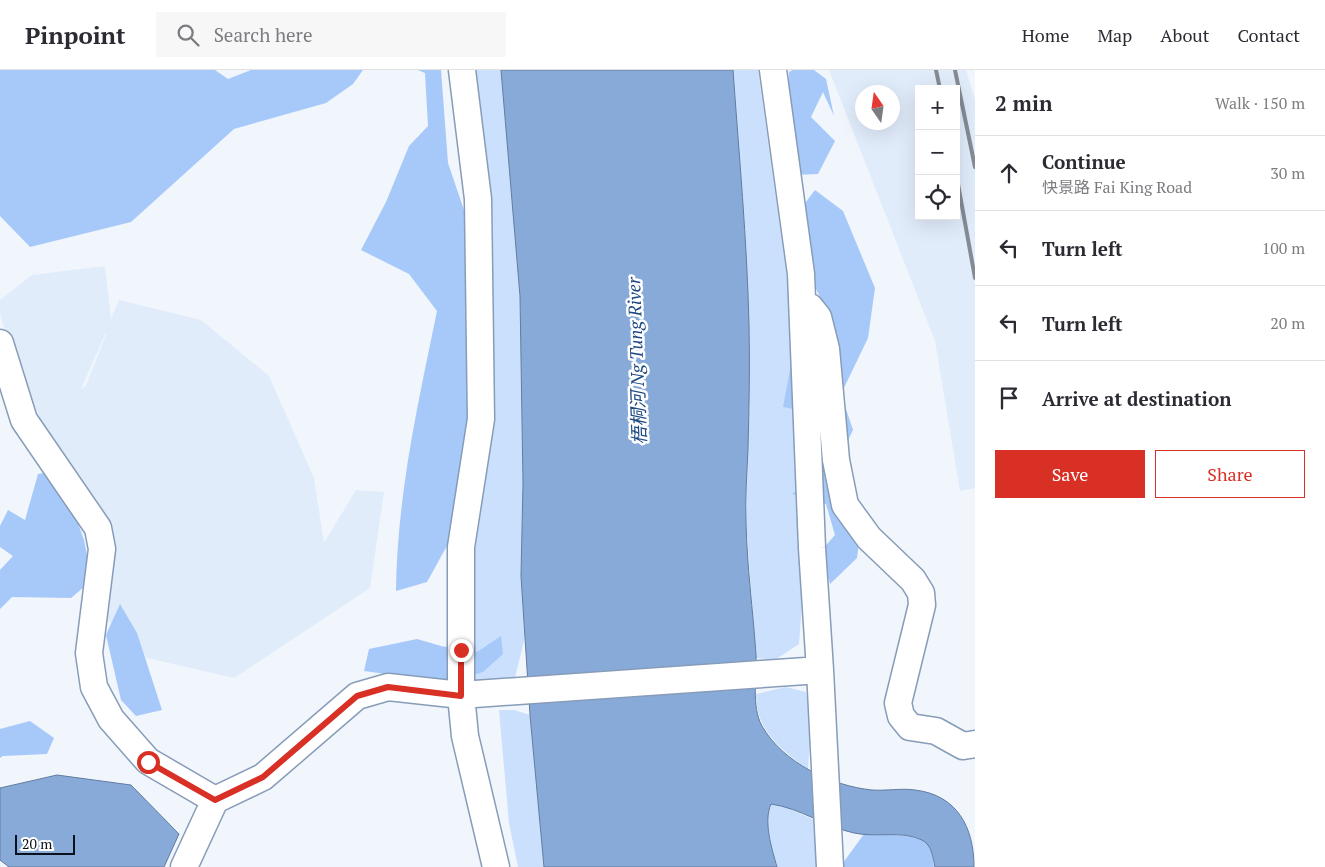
<!DOCTYPE html>
<html lang="en">
<head>
<meta charset="utf-8">
<style>
	body { margin:0; font-family:"PT Serif","Noto Sans SC",serif; background:#f7f7f7; color:#2b2b33 }
	.controls { position:absolute; right:15px; top:15px; display:grid; overflow:hidden; border-radius:0px; box-shadow:0 5px 20px #0002 }
	.controls button { width:45px; height:45px; display:grid; place-items:center; padding:0; border:0; border-bottom:1px solid #e1e1e2; background:#fff; color:#2b2b33; font:25px sans-serif }
	.compass { position:absolute; left:855px; top:15px; width:45px; height:45px; border-radius:50%; background:#fff; box-shadow:0 5px 20px #0002; rotate:347deg }
	.scale { position:absolute; left:15px; bottom:12px; width:60px; box-sizing:border-box; padding-left:5px; border:2px solid #09111b; border-top:0; font-size:14px; line-height:18px; white-space:nowrap; color:#09111b; -webkit-text-stroke:4px #fff; paint-order:stroke }
	.stop { position:absolute; width:15px; height:15px; margin:-11px; border:4px solid #d93025; border-radius:50%; background:#fff }
	.stop.end { background:#d93025; border-color:#fff; box-shadow:0 1px 5px #0008 }
	.list { margin:0; padding:0; list-style:none }
	h2 { display:flex; justify-content:space-between; align-items:center; height:65px; margin:0; padding:0 20px; font-size:21px }
	h2 small { font-size:16px; font-weight:400; color:#7c7c81 }
	.list li { display:grid; grid-template-columns:32px 1fr auto; gap:15px; align-items:center; box-sizing:border-box; height:75px; padding:0 20px; border-top:1px solid #e1e1e2 }
	.list b { display:block; font-size:19px; white-space:nowrap }
	.list p { margin:0; font-size:16px; white-space:nowrap; color:#7c7c81 }
	.list em { font-size:16px; font-style:normal; color:#7c7c81 }
	.actions { display:flex; gap:10px; padding:15px 20px }
	.actions a { flex:1; padding:11px 0; border:1px solid #d93025; border-radius:0px; text-align:center; font-size:18px; color:#d93025 }
	.actions .main { background:#d93025; color:#fff }
	.icon { flex:none; width:28px; height:28px; fill:none; stroke:currentColor; stroke-width:2; stroke-linecap:round; stroke-linejoin:round }
	.map { position:relative; flex:none; width:975px; height:797px; overflow:hidden }
	header { display:flex; align-items:center; gap:30px; box-sizing:border-box; height:70px; padding:0 25px; background:#fff; border-bottom:1px solid #e1e1e2 }
	header strong { font-size:24px }
	nav { display:flex; gap:28px; margin-inline-start:auto; font-size:18px }
	.search { width:350px; height:45px; background:#f7f7f7; display:flex; align-items:center; gap:12px; box-sizing:border-box; padding:0 18px; border-radius:0px; color:#7c7c81; font-size:19px }
	main { display:flex }
	aside { flex:1; background:#fff }
	.map>svg:first-child { display:block }
	.built { fill:#e1ecfb; fill-rule:evenodd }
	.green { fill:#cae0fc }
	.forest { fill:#a6c9f9 }
	.water { fill:#88aad8; stroke:#627c9f }
	.lines { fill:none; stroke-linecap:round; stroke-linejoin:round }
	.minor-casing { stroke:#879cb8; stroke-width:29 }
	.minor { stroke:#fff; stroke-width:26 }
	.rail { stroke:#858b93; stroke-width:4 }
	.route { stroke:#d93025; stroke-width:6 }
	.labels { text-anchor:middle; dominant-baseline:central; stroke-width:5; stroke-linejoin:round; paint-order:stroke }
	.water-label { font-size:18px; font-style:italic; fill:#1c4982; stroke:#fff }
</style>
</head>
<body>
<header>
<strong>Pinpoint</strong>
<div class="search"><svg class="icon" aria-label="search" viewBox="0 0 24 24"><circle cx="10" cy="10" r="6"/><path d="M15 15l6 6"/></svg>Search here</div>
<nav><a>Home</a><a>Map</a><a>About</a><a>Contact</a></nav>
</header>
<main>
<div class="map">
<svg width="975" height="797" viewBox="0 0 975 797">
	<rect width="100%" height="100%" fill="#f1f5fc"/>
	<path class="built" d="M829 0H966L975 30V418L960 421 935 271ZM919 19H956V146H919ZM862 22H892V52H862Z
		M105 196 111 249 119 230 201 250 269 306 314 408 324 473 356 420 384 422 370 518 234 608 143 587 108 550 116 475 109 449 29 354 40 347 20 310 0 244V230L32 205ZM106 264 86 316 81 319 105 264Z"/>
	<path class="green" d="M462 0H501L520 226 523 413 521 506 525 567 513 615 487 616 461 606 481 349Z
		M733 0H758L788 216 803 519 799 574 775 590 756 588 746 452 749 337 745 170Z
		M786 617 806 622 811 643 808 700C779 677 757 663 756 624Z
		M499 640H514L530 645 544 797H518L509 753Z
		M771 734 781 735 815 750 817 797H777C772 779 763 752 771 734Z"/>
	<path class="forest" d="M0 0H215L228 9 251 0H363L353 14 326 33 234 59 131 152 30 177 0 146Z
		M418 0H441L448 93 469 155 493 302 466 359 480 416 427 512 396 521C397 426 418 333 437 241L409 204 361 180 386 132 409 76 428 56 425 3Z
		M793 0H814L826 9 834 46 823 22 811 47 835 71 818 104 795 105 798 77 789 33V2Z
		M815 120 843 141 875 218 868 268 841 324 853 360 832 402 863 440 857 488 830 514 821 481 835 465 826 434 792 424 824 399 818 374 819 344 783 337 797 263 823 233 786 158Z
		M59 400 84 470 92 510 71 528 12 527 0 539V500L13 486 0 477V456L8 440 25 450 38 404Z
		M120 534 137 563 162 640 136 646 121 630 106 565Z
		M501 566 503 584 483 602 396 628 386 604 364 601 369 579 417 569 441 576 477 582Z
		M30 651 54 668 47 684 3 686 0 688V659Z
		M864 764C879 765 913 763 924 771 932 777 933 788 934 797H840Z"/>
	<path class="water" d="M501 0H733C739 85 747 170 749 255 750 296 749 337 748 378 747 403 745 428 746 453 747 497 753 541 756 585 757 607 751 636 762 656 783 693 832 716 872 720 886 721 901 718 915 720 957 725 974 757 974 797H935C933 788 932 775 922 770 902 760 876 768 854 763 826 757 800 738 771 734 763 752 772 779 777 797H544L530 645 521 506 523 413 520 226Z
		M57 705 131 715 179 764 164 797H9L0 790V718Z"/>
	<g class="lines">
		<defs>
			<path id="minor" d="M462 0 478 129 481 349 461 477V625L465 666 496 797
				M773 0 801 204 812 478 820 600
				M803 236 810 237 818 247 826 279 836 390 845 435 869 468 913 510 921 523 922 535 898 633 901 646 910 657 936 661 963 676 975 674
				M0 273 24 350 98 458 102 479 89 583 94 617 111 649 148 691 215 730
				M215 730 263 707 357 626 388 617 461 625 820 600 830 797
				M184 797 215 730"/>
		</defs>
		<use href="#minor" class="minor-casing"/>
		<use href="#minor" class="minor"/>
		<path class="rail" d="M936 0 940 19
			M955 0 975 97
			M956 103 975 208"/>
	</g>
	<g class="lines">
		<path class="route" d="M148 692 215 730 263 707 357 626 388 617 461 626V580"/>
	</g>
	<g class="labels">
		<g class="water-label">
			<text transform="translate(636 291) rotate(-92)">梧桐河 Ng Tung River</text>
		</g>
	</g>
</svg>
<div class="controls">
<button>+</button>
<button>−</button>
<button><svg class="icon" aria-label="locate" viewBox="0 0 24 24"><circle cx="12" cy="12" r="6"/><path d="M12 2v4M12 18v4M2 12h4M18 12h4"/></svg></button>
</div>
<svg class="compass" viewBox="-18 -18 36 36"><path d="M0-13l5 13h-10z" fill="#e53935"/><path d="M0 13l5-13h-10z" fill="#7c7c81"/></svg>
<div class="scale">20 m</div>
<div class="stop" style="left:148px;top:692px"></div>
<div class="stop end" style="left:461px;top:580px"></div>
</div>
<aside>
<h2>2 min<small>Walk · 150 m</small></h2>
<ul class="list">
<li><svg class="icon" aria-label="ahead" viewBox="0 0 24 24"><path d="M12 20V5M6 11l6-6 6 6"/></svg><div><b>Continue</b><p>快景路 Fai King Road</p></div><em>30 m</em></li>
<li><svg class="icon" aria-label="left" viewBox="0 0 24 24"><path d="M17 20v-9H6M10 6l-5 5 5 5"/></svg><div><b>Turn left</b></div><em>100 m</em></li>
<li><svg class="icon" aria-label="left" viewBox="0 0 24 24"><path d="M17 20v-9H6M10 6l-5 5 5 5"/></svg><div><b>Turn left</b></div><em>20 m</em></li>
<li><svg class="icon" aria-label="arrive" viewBox="0 0 24 24"><path d="M6 21V4h12l-3 4 3 4H6"/></svg><div><b>Arrive at destination</b></div></li>
</ul>
<div class="actions"><a class="main">Save</a><a>Share</a></div>
</aside>
</main>
</body>
</html>
